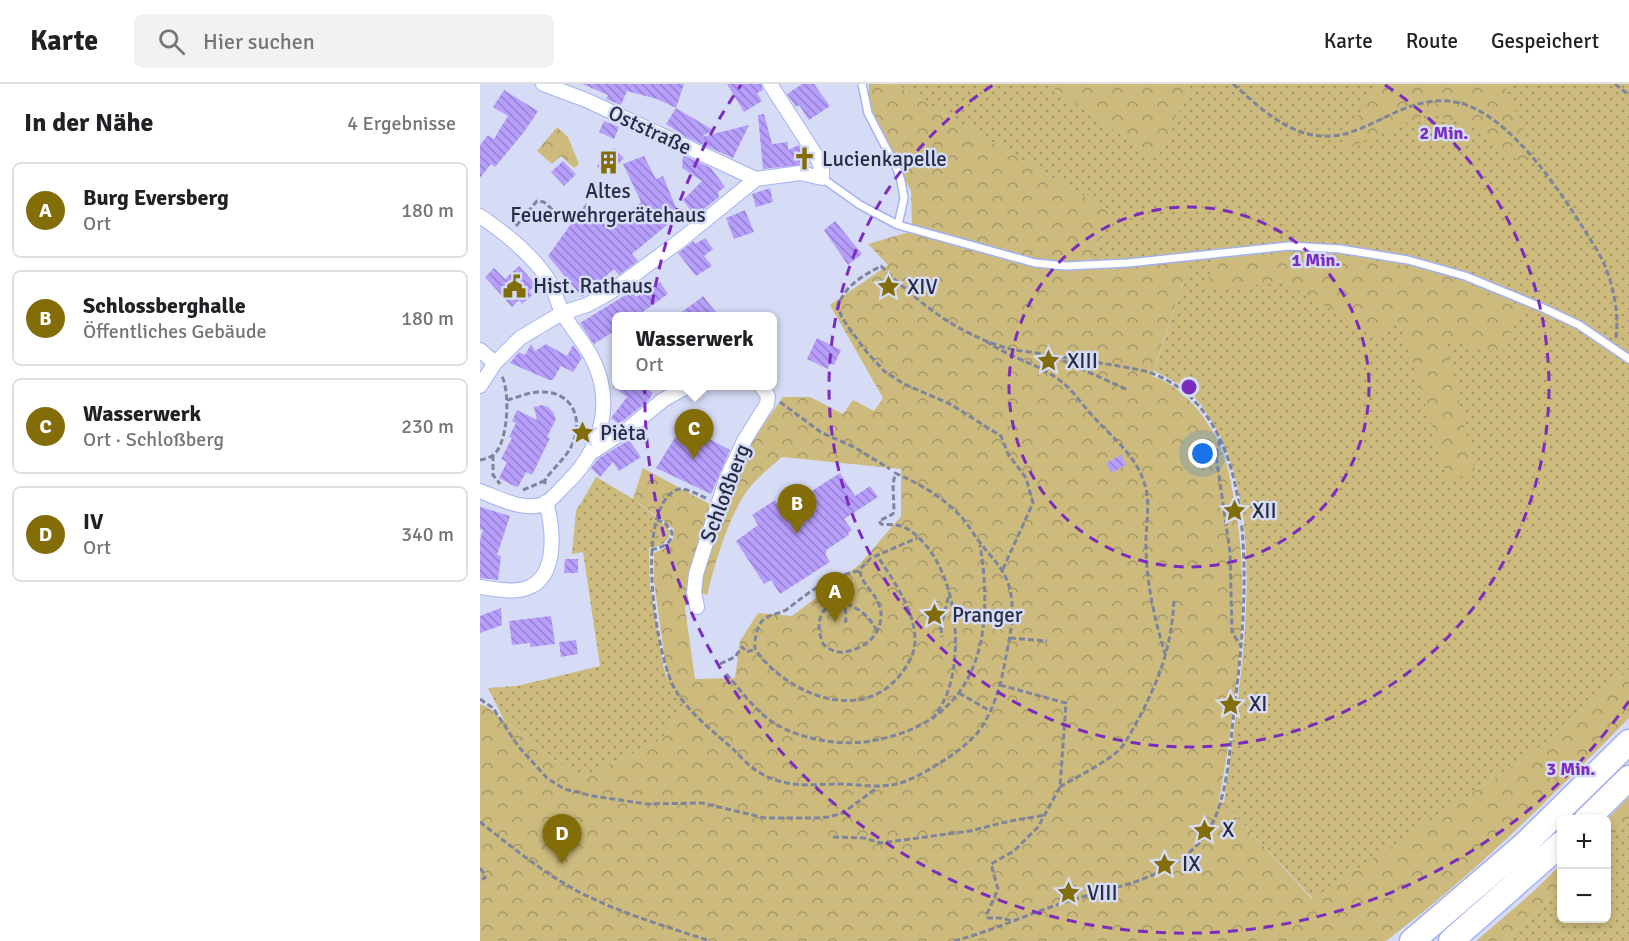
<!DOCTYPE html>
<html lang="de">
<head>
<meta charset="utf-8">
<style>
	body { margin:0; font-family:Signika,sans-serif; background:#f2f2f2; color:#202124 }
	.controls { position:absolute; right:18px; bottom:18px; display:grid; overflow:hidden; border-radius:9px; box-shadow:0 3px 9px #0003 }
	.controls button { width:54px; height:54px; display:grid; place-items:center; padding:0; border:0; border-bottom:2px solid #e0e0e0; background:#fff; color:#202124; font:30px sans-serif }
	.you { position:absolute; left:723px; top:370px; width:21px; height:21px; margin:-15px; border:4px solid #fff; border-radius:50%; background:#1a73e8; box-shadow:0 0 0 9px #1a73e833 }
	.badge { display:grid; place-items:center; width:39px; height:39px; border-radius:50%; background:#826d09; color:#fff; font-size:20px; font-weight:700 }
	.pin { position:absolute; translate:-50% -50px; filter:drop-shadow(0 2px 3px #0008) }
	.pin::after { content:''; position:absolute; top:32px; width:21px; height:18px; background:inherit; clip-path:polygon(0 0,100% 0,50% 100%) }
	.popup { position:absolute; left:132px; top:228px; width:165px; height:78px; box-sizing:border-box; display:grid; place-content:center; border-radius:9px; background:#fff; filter:drop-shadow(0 2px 4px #0005); font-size:20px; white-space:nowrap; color:#757577 }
	.popup b { font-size:22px; color:#202124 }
	.popup::after { content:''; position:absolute; left:50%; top:100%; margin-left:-12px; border:12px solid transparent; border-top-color:#fff }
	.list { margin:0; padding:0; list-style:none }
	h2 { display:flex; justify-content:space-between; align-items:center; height:78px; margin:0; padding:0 24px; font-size:26px }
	h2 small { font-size:20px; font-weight:400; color:#757577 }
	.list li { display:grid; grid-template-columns:39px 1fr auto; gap:18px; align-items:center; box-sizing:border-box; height:96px; margin:0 12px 12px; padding:0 12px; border:2px solid #e0e0e0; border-radius:9px }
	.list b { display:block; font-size:22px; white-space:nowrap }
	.list p { margin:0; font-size:20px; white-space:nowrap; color:#757577 }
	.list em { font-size:20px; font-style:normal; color:#757577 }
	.icon { flex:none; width:33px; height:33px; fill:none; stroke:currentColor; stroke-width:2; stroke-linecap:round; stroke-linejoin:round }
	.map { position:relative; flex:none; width:1149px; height:857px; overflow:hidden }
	header { display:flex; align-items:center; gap:36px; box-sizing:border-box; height:84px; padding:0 30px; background:#fff; border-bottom:2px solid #e0e0e0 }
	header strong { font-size:28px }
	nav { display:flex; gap:33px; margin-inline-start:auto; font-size:21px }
	.search { width:420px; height:54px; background:#f2f2f2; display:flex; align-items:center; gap:15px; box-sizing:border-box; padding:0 21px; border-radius:9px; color:#757577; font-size:22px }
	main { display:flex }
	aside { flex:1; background:#fff }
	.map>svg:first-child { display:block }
	.grass { fill:url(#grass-dots) }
	.forest { fill:url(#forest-crowns) }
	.building { fill:url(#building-back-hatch) }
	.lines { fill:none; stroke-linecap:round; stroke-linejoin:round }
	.lane-casing { stroke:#a5b2f1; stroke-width:10 }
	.street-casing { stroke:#a5b2f1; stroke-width:16 }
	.highway-casing { stroke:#a5b2f1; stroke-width:27 }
	.path { stroke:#7f849d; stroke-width:3; stroke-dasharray:6 3; stroke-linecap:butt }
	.lane { stroke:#fff; stroke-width:7 }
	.street { stroke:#fff; stroke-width:14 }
	.highway { stroke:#fff; stroke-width:24 }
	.ring { fill:none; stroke:#7b2cbf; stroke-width:3; stroke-dasharray:10 8 }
	.labels { text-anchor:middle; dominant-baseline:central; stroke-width:5; stroke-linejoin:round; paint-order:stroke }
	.street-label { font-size:21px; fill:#272b44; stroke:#d6dcf6 }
	.poi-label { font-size:21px; fill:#272b44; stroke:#d6dcf6; text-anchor:start }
	.centre { fill:#7b2cbf; stroke:#d6dcf6; stroke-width:3 }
	.ring-label { font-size:18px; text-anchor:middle; font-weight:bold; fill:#7b2cbf; stroke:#d6dcf6; stroke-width:5; stroke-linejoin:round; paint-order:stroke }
</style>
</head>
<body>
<header>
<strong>Karte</strong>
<div class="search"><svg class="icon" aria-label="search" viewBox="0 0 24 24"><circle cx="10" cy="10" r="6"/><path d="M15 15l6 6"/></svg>Hier suchen</div>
<nav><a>Karte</a><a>Route</a><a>Gespeichert</a></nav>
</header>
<main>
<aside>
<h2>In der Nähe<small>4 Ergebnisse</small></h2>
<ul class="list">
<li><span class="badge">A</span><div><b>Burg Eversberg</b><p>Ort</p></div><em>180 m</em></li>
<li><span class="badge">B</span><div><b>Schlossberghalle</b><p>Öffentliches Gebäude</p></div><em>180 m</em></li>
<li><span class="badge">C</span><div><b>Wasserwerk</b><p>Ort · Schloßberg</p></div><em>230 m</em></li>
<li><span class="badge">D</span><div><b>IV</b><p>Ort</p></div><em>340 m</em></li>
</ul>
</aside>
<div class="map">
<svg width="1149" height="857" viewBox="0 0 1149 857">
	<defs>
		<pattern id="grass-dots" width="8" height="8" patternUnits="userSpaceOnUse" patternTransform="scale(1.5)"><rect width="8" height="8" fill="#ccbb7d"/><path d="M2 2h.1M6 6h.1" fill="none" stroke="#a69868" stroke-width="1.8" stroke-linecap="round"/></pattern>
		<pattern id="forest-crowns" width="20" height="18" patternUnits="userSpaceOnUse" patternTransform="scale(1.5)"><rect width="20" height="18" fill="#ccbb7d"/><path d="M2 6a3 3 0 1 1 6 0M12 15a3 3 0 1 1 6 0" fill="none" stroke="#a69868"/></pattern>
		<pattern id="building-back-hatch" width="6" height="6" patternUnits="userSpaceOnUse" patternTransform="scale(1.5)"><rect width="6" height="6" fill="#b79efd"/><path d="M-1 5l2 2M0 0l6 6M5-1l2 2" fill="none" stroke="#9581ce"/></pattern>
	</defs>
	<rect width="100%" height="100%" fill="#d6dcf6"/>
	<path class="grass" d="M414 0H567L677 75 711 0H1149V586L1057 666 833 815 744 719C758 607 794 432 729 333 723 323 715 312 706 305 696 298 685 292 674 287L710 177 709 169 609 178 631 128Z
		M116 393 153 415 176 433 175 436 185 440 190 448C188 460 180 462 169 464L170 500 183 581 188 598 205 621 181 656 99 695 24 636 8 604 37 602 120 582 103 468 92 470 96 427Z
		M1149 735V857H1026L1081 803 1082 834H1126L1127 758Z"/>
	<path class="forest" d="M389 0H414L631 128 609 178 584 179 557 176 432 140 431 107 389 23Z
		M567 0H711L677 75Z
		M895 0H1024L1052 67 1042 80 992 41 948 30 860 67Z
		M77 43 88 53 99 80 94 84 81 72 72 80 57 67Z
		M429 148 553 183 586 185 710 177 672 292C694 299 711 316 724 334 729 342 735 349 738 357 746 374 750 392 753 410 773 506 756 621 739 717L744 719 832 815 1057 666 1149 586V634C1072 712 994 791 906 857H0V620L7 623 99 695 181 656 205 621 188 598 174 498V469L185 464 193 455 194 445 153 415 163 384 233 422 205 524 215 595 255 594 260 557 278 529 312 532 380 480 421 432V385L302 373C292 382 280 391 271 402 251 424 234 482 227 511L220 509 221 492 253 394 269 361 303 313H330L363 330 373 316 394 327 403 314 350 221 408 181 388 160Z
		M807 166C863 171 921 178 975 195 998 203 1020 214 1043 223L1022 270 965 255 995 388 968 397 921 237 895 252 806 199 727 204 732 176Z
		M1149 713V735L1127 758 1126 736Z
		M1081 780V803L1026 857H996L1054 807Z"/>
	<path class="building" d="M102 0H204L196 24 233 46 221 53 269 41 253 74 206 53 186 40 196 24 177 15 147 7 141 21 126 15 128 11Z
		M247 0H281L283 6 277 9 282 17 264 28Z
		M322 0H334L350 22 329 36 319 21 316 23 307 10Z
		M24 6 58 27 44 48 15 83 11 80 0 94V61L8 51 14 55 28 32 13 23Z
		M284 30 292 60 308 58V66L319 61 330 80 283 85 278 31Z
		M124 37 139 43 134 55 119 48Z
		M134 64 144 74 126 91 117 82Z
		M203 71 231 84 245 103 238 108 239 113 215 132 203 116 222 97 202 84Z
		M164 72 176 95 183 92 199 131 152 170 158 177 139 191 134 185 102 213 68 172 106 119 130 146 161 118 143 80Z
		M83 77 96 90 84 102 71 88Z
		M290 104 293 118 276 123 272 110Z
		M265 126 274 148 254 155 246 134Z
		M355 137 382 170 368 181 344 146Z
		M225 154 233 165 224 172 232 182 216 192 198 169 214 157 215 160Z
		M39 182 56 201 49 207 52 211 42 220 39 216 32 223 5 193 14 184 25 195Z
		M180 198 188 210 157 232H136V246L114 260 100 239 152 207 156 213Z
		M223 212 239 232H196L217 217Z
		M337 254 361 266 354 281 350 279 348 285 327 275Z
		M51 260 55 267 66 260 87 272 93 261 102 274 93 288 81 282 73 296H69L30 279 39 268 45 271Z
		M132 302H162L173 309 168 317 139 340 131 334 147 313Z
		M62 321 68 323 73 328 76 335 67 353 70 354 52 391 46 388 38 403 34 402 19 394 27 378 21 375 32 354 29 353 36 339 32 337 37 326 57 336 54 323Z
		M203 341 250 366 231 410 176 384Z
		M149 356 161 373 139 387 133 378 120 393 111 384 119 374Z
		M641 371 646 381 632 389 626 379Z
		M360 389 375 412 390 402 398 413 364 435 372 446 368 449 369 451 346 466 347 468 345 470 350 478 300 510 291 496 284 500 256 457 278 441 272 431 295 416 302 426Z
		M0 423 30 432 17 471 21 472 18 496 0 494V456L3 446 0 445Z
		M85 475H98V489H84Z
		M21 524 22 541 0 549V532Z
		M71 532 75 560 50 563V559L32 561 29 537Z
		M96 556 98 570 81 573 79 558Z"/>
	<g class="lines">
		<defs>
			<path id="lane" d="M382 0 388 29 417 85 421 97 424 114 418 141
				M342 94 380 121 418 141 555 179 586 182 648 179 809 162 860 165 928 176 985 192 1063 224 1099 241 1149 275"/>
			<path id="street" d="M63 0 106 16 276 95
				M0 132C25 149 53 171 69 197 76 207 77 220 83 230 92 245 103 257 111 272 135 316 122 363 89 397 82 403 74 414 66 419 46 429 18 414 0 407
				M0 266 15 279
				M0 302 15 279 40 254 82 229 107 221 129 209 201 156 276 95 320 89 342 94V86L337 73 290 0
				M111 369 149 344 183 316 208 302
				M0 503C14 505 34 509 47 504 79 493 73 443 66 418
				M217 523 214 508 216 490 246 396 264 357 287 320 288 312 281 302"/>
			<path id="highway" d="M1106 736 1149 694
				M932 857 1044 761 1149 658
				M971 857 1082 759"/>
		</defs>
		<use href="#lane" class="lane-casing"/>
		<use href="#street" class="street-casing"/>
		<use href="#highway" class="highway-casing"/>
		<path class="path" d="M753 0C786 29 820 63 868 49 884 44 899 36 914 29 933 20 954 14 975 18 1027 27 1079 105 1105 147 1112 158 1120 170 1125 182 1134 204 1139 230 1136 254
			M1135 0 1149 11
			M36 142 57 117 64 118 85 137
			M506 257C529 274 560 280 582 298 593 307 601 319 610 329 630 352 656 370 665 401 671 421 665 444 666 465 667 503 675 537 686 573
			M575 273 648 306
			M27 316C37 314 48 308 59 308 92 306 105 335 91 363 84 376 73 384 65 396V403
			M300 318 342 349 374 363 410 385
			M740 356 736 371 750 468 752 548 760 561
			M13 371V391L20 400
			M0 376C6 375 13 373 17 367 28 351 30 310 22 292
			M43 406 64 397
			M226 414C218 411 204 402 196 406 153 427 176 576 196 607 210 630 234 648 254 666 260 672 267 680 274 685 282 691 293 696 303 698 321 703 340 700 358 700 381 700 404 706 426 697 448 688 491 662 503 641 516 620 522 596 526 572 531 548 536 522 528 499 523 484 511 473 502 461 495 453 490 443 483 435 465 414 440 400 415 389L413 401 414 426 413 430 399 437 401 440C408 441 417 440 424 443 474 470 485 558 468 607 465 617 458 626 453 635
			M171 466C182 463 192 461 192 448L185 439 177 436
			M379 487C347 493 331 507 306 526 299 530 290 530 284 535 277 541 274 556 275 565 304 608 380 642 420 591 428 581 436 568 435 554 434 524 412 495 397 471
			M454 534 461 543 469 510
			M364 538 366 537 365 519
			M461 543 462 553
			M397 547C375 505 325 513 343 560 351 567 359 570 369 567 381 564 393 557 398 545 411 515 379 504 380 485L391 474 437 454
			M530 554 567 557
			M240 580 255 573 262 563 267 568 275 565
			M246 590C261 606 275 627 294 639 321 656 364 663 396 656 499 636 515 552 500 461
			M520 601 586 619 580 703 558 743 534 767 511 780 518 805 507 830 508 834H523L531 837
			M479 609 510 627
			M0 615 13 624 38 662 67 694 84 705 113 712 166 720 222 719 285 734H337L348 733 363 729 398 703
			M580 703C598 692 624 680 639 666 647 658 653 644 659 634 680 594 692 561 694 515
			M0 738C33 764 66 791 103 810 143 830 188 843 230 857
			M353 753 384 754 401 759 490 747 530 737 566 731
			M0 784 5 791V794L0 796
			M474 857C509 848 543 832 577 821 627 803 682 800 720 758 748 727 749 668 754 628 766 528 790 325 665 287 631 280 598 276 564 270 551 268 536 267 523 263 475 248 436 217 401 182 383 192 365 201 358 222L362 234 385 266 404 287 424 300 470 320 521 352 528 370 546 394 553 419 522 487"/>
		<use href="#lane" class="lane"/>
		<use href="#street" class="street"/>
		<use href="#highway" class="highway"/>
	</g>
	<g class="ring">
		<circle cx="709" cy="303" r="180"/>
		<path d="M905 1A360 360 0 1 1 513 1"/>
		<path d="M1149 617A540 540 0 0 1 261 1"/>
	</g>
	<defs>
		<symbol id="church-bare" viewBox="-9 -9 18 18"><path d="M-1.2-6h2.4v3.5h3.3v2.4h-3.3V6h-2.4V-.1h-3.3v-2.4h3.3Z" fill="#826d09" stroke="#d6dcf6" stroke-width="2.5" paint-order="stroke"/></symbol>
		<symbol id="building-bare" viewBox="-9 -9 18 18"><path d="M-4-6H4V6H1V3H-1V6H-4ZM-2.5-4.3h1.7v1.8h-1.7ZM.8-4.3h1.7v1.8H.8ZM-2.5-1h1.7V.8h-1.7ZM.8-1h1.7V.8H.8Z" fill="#826d09" stroke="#d6dcf6" stroke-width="2.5" paint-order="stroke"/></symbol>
		<symbol id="civic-bare" viewBox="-9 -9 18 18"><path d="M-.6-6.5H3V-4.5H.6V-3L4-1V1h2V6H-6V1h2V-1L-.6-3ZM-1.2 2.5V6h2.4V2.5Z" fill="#826d09" stroke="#d6dcf6" stroke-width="2.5" paint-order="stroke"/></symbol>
		<symbol id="sight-bare" viewBox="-9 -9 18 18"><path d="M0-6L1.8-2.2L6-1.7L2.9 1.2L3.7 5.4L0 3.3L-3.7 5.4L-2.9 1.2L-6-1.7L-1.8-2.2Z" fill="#826d09" stroke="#d6dcf6" stroke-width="2.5" paint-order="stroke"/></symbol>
	</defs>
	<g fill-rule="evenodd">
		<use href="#church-bare" x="308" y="58" width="33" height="33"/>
		<use href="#building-bare" x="112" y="62" width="33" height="33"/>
		<use href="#civic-bare" x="18" y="186" width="33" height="33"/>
		<use href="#sight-bare" x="392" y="186" width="33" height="33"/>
		<use href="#sight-bare" x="552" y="260" width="33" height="33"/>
		<use href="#sight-bare" x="86" y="332" width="33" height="33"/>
		<use href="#sight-bare" x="738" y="410" width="33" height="33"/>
		<use href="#sight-bare" x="438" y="514" width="33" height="33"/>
		<use href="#sight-bare" x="734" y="604" width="33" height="33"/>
		<use href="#sight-bare" x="708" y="730" width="33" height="33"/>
		<use href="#sight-bare" x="668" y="764" width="33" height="33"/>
		<use href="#sight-bare" x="572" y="792" width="33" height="33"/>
	</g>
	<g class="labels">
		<g class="street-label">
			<text transform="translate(170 46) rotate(25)">Oststraße</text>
			<text transform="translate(245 409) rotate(-69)">Schloßberg</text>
		</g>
		<g class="poi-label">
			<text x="342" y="75">Lucienkapelle</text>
			<text x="128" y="107" text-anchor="middle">Altes<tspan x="128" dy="24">Feuerwehrgerätehaus</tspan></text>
			<text x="53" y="202">Hist. Rathaus</text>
			<text x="427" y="203">XIV</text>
			<text x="587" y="277">XIII</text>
			<text x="120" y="349">Pièta</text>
			<text x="772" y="427">XII</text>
			<text x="472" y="531">Pranger</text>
			<text x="769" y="620">XI</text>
			<text x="742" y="746">X</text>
			<text x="702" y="780">IX</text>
			<text x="607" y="809">VIII</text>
		</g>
	</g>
	<circle cx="709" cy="303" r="9" class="centre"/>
	<g class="ring-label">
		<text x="964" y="55">2 Min.</text>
		<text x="836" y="182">1 Min.</text>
		<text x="1091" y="691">3 Min.</text>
	</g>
</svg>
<div class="controls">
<button>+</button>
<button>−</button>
</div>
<div class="you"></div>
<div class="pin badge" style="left:355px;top:538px">A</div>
<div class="pin badge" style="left:317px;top:450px">B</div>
<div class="pin badge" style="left:214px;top:375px">C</div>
<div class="popup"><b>Wasserwerk</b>Ort</div>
<div class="pin badge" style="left:82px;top:780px">D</div>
</div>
</main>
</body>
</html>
